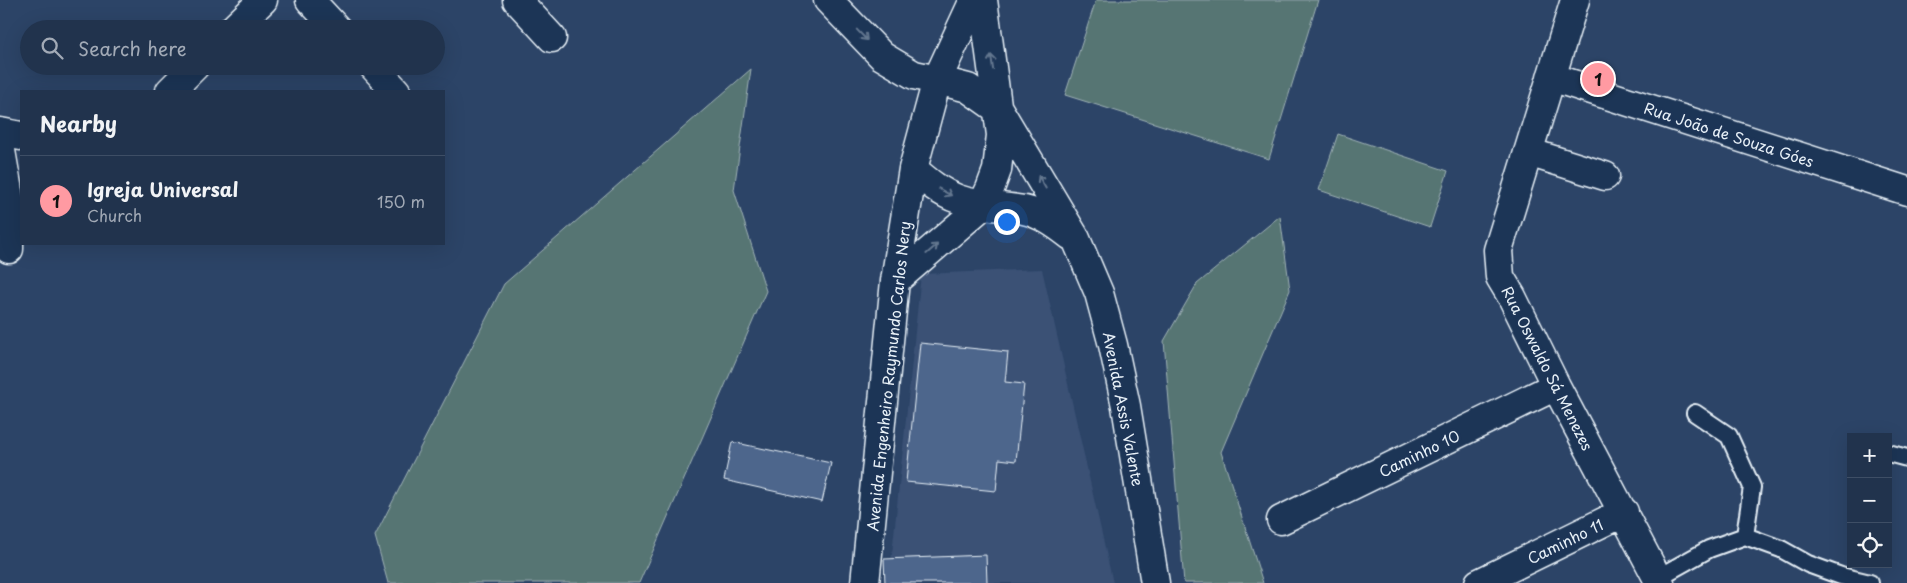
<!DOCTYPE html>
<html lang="en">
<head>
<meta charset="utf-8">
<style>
	body { margin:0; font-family:"Playpen Sans",sans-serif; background:#293b54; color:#f1f3f6 }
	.controls { position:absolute; right:15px; bottom:15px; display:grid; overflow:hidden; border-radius:0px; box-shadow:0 5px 20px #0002 }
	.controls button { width:45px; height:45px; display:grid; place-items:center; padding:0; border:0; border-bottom:1px solid #3e4e65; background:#21334d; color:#f1f3f6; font:25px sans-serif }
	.you { position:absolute; left:1006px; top:221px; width:18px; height:18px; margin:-12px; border:4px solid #fff; border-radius:50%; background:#1a73e8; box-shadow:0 0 0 8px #1a73e833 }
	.badge { display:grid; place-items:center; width:32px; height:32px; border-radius:50%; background:#ff9aa2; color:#111; font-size:16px; font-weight:700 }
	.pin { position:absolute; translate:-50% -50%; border:2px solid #fff; box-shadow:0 1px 5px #0006 }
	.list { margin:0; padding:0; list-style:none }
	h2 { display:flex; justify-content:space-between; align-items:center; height:65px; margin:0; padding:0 20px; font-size:21px }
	h2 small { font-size:16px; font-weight:400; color:#a2aab6 }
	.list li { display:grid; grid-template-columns:32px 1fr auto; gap:15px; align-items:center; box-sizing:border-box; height:90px; padding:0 20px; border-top:1px solid #3e4e65 }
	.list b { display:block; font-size:19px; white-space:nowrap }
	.list p { margin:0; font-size:16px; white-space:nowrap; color:#a2aab6 }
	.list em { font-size:16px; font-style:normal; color:#a2aab6 }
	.icon { flex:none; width:28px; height:28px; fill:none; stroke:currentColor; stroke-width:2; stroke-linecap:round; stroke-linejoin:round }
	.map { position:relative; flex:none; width:1907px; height:583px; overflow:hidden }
	.search { position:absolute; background:#21334d; box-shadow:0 5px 20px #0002; left:20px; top:20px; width:425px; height:55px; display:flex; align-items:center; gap:12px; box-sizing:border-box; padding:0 18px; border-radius:28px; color:#a2aab6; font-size:19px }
	.panel { position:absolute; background:#21334d; box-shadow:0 5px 20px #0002; left:20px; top:90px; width:425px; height:155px; border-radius:0px }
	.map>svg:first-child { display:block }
	.built { fill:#3a5175 }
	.green { fill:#577573; stroke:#a0b3b6 }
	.building { fill:#4e668c; stroke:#e8f1f8 }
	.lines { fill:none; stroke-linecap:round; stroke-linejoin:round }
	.lane-casing { stroke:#e8f1f8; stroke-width:20 }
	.street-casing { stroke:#e8f1f8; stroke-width:31 }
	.secondary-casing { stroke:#e8f1f8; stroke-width:31 }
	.lane { stroke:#1d3557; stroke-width:16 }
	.street { stroke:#1d3557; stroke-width:28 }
	.secondary { stroke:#1d3557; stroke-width:28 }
	.oneway { stroke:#64778f }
	.labels { text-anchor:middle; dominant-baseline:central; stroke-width:5; stroke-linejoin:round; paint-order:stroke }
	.street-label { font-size:15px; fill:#e8f1f8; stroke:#1d3557 }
</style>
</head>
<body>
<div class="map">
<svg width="1907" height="583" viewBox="0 0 1907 583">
	<rect width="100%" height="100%" fill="#2c4467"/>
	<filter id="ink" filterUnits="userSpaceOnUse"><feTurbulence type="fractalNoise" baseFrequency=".02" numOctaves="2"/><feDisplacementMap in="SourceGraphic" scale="10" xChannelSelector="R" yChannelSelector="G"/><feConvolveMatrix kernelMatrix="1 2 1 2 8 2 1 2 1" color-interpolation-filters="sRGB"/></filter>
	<g filter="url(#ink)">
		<path class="built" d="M1042 269 1113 583H889L921 274Z"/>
		<path class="green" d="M1096 0H1318L1269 159 1065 95Z
			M751 69 734 190 766 291 639 583H388L375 536 504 284Z
			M1338 134 1448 171 1430 227 1319 190Z
			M1280 216 1290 290 1221 452 1263 583H1184L1164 341 1197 284Z"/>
		<path class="building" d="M920 343 1008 352 1005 382 1024 384 1016 461 999 459 996 491 906 482Z
			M732 442 831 463 822 502 724 480Z
			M986 555 987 583H885L884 559Z"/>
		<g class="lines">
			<defs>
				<path id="lane" d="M1695 413 1729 436 1752 487 1745 536
					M1888 453 1907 458
					M1657 578 1709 549 1745 536 1781 549 1808 564 1841 576 1870 583"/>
				<path id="street" d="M310 0 337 29
					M517 0 552 38
					M828 0 882 56 914 75 937 80
					M1575 0 1498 250 1500 277 1512 297 1556 386 1660 583
					M233 29 263 0
					M373 66 396 91
					M1551 77 1907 191
					M170 91 195 66
					M0 132 21 136
					M0 145 9 197V249
					M1528 152 1605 176
					M1281 520 1556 386
					M1479 583 1624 512"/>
				<path id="secondary" d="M937 80 968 88 999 110 1076 239 1099 293 1113 345 1126 406 1155 583
					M913 169C927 181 941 193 958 199 980 207 1002 206 1024 210 1042 214 1057 225 1071 236
					M895 281 982 206 990 189 997 170 1001 135 983 0
					M865 583 895 281 913 169 937 80 974 0"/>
			</defs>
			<use href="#lane" class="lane-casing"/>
			<use href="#street" class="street-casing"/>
			<use href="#secondary" class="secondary-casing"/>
			<use href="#lane" class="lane"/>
			<use href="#street" class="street"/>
			<use href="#secondary" class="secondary"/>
		</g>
		<defs><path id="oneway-shaft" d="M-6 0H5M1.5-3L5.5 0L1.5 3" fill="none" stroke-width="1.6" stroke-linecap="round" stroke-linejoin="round" transform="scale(1.25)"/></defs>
		<g class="oneway">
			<use href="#oneway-shaft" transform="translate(862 35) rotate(46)"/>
			<use href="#oneway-shaft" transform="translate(992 62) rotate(-98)"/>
			<use href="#oneway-shaft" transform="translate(1042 182) rotate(-120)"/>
			<use href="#oneway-shaft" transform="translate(945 192) rotate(29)"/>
			<use href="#oneway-shaft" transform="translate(932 249) rotate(-41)"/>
		</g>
	</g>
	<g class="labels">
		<g class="street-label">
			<text transform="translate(1729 134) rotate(18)">Rua João de Souza Góes</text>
			<text transform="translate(1548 368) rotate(63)">Rua Oswaldo Sá Menezes</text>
			<text transform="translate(888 376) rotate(-84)">Avenida Engenheiro Raymundo Carlos Nery</text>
			<text transform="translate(1124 409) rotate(79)">Avenida Assis Valente</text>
			<text transform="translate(1419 453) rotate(-26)">Caminho 10</text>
			<text transform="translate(1565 541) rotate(-26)">Caminho 11</text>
		</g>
	</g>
</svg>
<div class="controls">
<button>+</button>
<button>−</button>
<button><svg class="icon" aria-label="locate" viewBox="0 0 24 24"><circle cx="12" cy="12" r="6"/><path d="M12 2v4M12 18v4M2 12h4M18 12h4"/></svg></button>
</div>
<div class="you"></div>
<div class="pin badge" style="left:1598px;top:79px">1</div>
<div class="search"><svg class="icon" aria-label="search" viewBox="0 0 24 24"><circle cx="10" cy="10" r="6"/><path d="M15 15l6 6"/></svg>Search here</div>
<section class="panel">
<h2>Nearby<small></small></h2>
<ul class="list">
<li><span class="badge">1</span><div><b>Igreja Universal</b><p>Church</p></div><em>150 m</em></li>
</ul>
</section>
</div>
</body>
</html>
